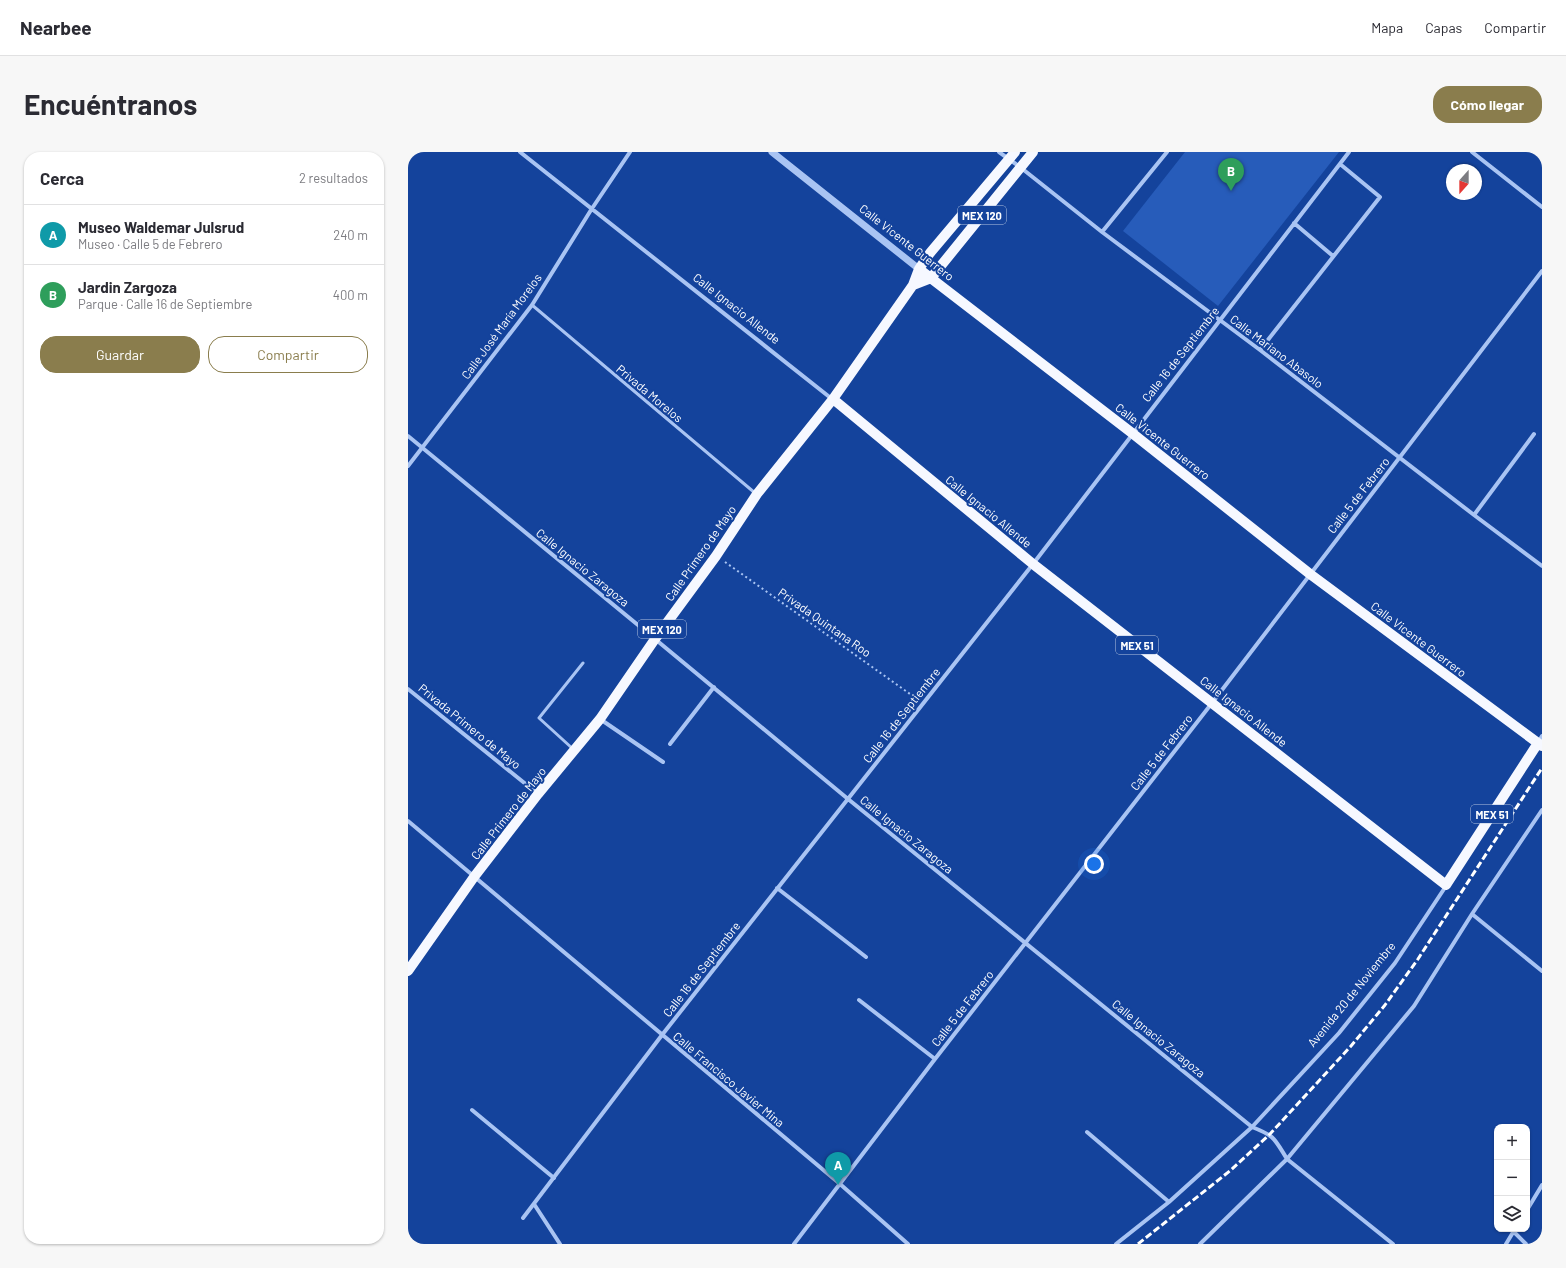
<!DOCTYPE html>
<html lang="es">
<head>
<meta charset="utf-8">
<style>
	body { margin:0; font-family:Barlow,sans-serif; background:#f7f7f7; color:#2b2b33 }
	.controls { position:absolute; right:12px; bottom:12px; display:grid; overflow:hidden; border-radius:8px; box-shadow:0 1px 3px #0004 }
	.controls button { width:36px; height:36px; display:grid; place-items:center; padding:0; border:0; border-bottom:1px solid #e1e1e2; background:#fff; color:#2b2b33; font:20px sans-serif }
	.compass { position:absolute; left:1038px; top:12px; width:36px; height:36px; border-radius:50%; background:#fff; box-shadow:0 1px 3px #0004; rotate:201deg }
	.you { position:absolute; left:686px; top:712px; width:14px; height:14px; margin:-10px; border:3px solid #fff; border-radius:50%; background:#1a73e8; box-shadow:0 0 0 6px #1a73e833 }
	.badge { display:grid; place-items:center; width:26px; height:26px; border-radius:50%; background:#8a7d4d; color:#fff; font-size:13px; font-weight:700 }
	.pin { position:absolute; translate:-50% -33px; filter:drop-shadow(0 1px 2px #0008) }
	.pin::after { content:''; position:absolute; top:21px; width:14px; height:12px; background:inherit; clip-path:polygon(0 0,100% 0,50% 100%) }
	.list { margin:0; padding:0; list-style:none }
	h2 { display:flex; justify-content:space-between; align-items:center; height:52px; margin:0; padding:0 16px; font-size:17px }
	h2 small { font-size:13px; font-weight:400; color:#7c7c81 }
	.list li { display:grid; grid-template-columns:26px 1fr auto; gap:12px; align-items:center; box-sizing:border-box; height:60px; padding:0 16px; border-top:1px solid #e1e1e2 }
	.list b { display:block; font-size:15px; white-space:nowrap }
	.list p { margin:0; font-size:13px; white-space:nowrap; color:#7c7c81 }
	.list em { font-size:13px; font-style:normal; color:#7c7c81 }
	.actions { display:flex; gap:8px; padding:12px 16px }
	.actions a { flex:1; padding:9px 0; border:1px solid #8a7d4d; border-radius:16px; text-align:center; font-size:14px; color:#8a7d4d }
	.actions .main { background:#8a7d4d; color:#fff }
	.icon { flex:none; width:22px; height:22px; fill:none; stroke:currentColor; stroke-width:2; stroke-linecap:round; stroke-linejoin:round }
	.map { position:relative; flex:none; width:1134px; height:1092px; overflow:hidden; border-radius:16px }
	header { display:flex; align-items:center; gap:24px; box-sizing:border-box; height:56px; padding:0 20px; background:#fff; border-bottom:1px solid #e1e1e2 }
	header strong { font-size:19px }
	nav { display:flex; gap:22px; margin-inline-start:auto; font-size:14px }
	.intro { display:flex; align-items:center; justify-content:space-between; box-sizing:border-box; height:96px; padding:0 24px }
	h1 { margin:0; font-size:28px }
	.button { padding:10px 18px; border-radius:16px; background:#8a7d4d; color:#fff; font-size:14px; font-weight:700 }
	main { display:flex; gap:24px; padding:0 24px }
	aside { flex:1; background:#fff; border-radius:16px; box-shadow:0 1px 3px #0004 }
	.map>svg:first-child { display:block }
	.green { fill:#275cba }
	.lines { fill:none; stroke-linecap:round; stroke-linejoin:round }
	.path { stroke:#a9c4f3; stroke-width:2; stroke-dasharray:2 3; stroke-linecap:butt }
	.service { stroke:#a9c4f3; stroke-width:3 }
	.minor { stroke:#a9c4f3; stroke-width:4 }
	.tertiary { stroke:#a9c4f3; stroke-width:7 }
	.primary { stroke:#f6f8ff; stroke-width:10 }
	.rail { stroke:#fff; stroke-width:3; stroke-dasharray:7 3; stroke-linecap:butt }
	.labels { text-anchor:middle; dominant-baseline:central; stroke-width:4; stroke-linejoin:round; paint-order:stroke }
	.shield { fill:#14439c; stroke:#b8c7e1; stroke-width:1 }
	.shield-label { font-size:11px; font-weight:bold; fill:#fff }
	.street-label { font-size:12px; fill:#fff; stroke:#14439c }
</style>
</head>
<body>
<header>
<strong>Nearbee</strong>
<nav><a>Mapa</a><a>Capas</a><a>Compartir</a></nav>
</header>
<div class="intro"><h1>Encuéntranos</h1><a class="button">Cómo llegar</a></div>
<main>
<aside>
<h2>Cerca<small>2 resultados</small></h2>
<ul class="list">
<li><span class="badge" style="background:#0f9aa8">A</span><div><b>Museo Waldemar Julsrud</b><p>Museo · Calle 5 de Febrero</p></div><em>240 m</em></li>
<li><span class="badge" style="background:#2e9e5b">B</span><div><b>Jardin Zargoza</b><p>Parque · Calle 16 de Septiembre</p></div><em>400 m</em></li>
</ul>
<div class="actions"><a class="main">Guardar</a><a>Compartir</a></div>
</aside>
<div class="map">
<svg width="1134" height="1092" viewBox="0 0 1134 1092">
	<rect width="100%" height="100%" fill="#14439c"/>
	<path class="green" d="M777 0H931L810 154 715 79Z"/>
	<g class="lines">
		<path class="path" d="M317 410 509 547"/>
		<path class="service" d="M124 153 347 341
			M165 597 131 566 175 511"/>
		<path class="minor" d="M112 0 424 247
			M591 0 612 15 694 80 852 198 1066 363 1134 414
			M1064 0 1134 55
			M886 71 925 104
			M694 80 759 0
			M852 198 972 45 932 12
			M0 284 247 487 440 647 844 975C867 984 866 986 879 1007L985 1092
			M0 314 124 153 183 58 222 0
			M1066 363 1126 282
			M0 537 130 642
			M192 567 255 610
			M1130 591 1134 584
			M262 592 306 535
			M0 669 432 1032 500 1092
			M369 736 458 805
			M1064 762 1134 819
			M451 848 527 907
			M64 958 146 1026
			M679 980 761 1050
			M126 1052 152 1092
			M1119 1058 1134 1033
			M115 1066 254 883 625 412 941 0
			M1106 1080 1118 1092
			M386 1092 527 907 804 551 1134 119
			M708 1092 761 1050 844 975 931 881 987 811 1038 734
			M792 1092 879 1007 1006 854 1064 762 1134 658
			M1098 1092 1107 1077"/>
		<path class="tertiary" d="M364 0 511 117"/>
		<path class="primary" d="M511 117 724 281 902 422 1134 594
			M505 133 523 126 625 0
			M425 247 625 412 1038 733 1130 591
			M0 819 66 725 130 642 192 567 247 487 308 404 349 342 425 247 505 133 511 117 522 101 607 0"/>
		<path class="rail" d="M730 1092 823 1018 862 982 943 894 977 853 1010 807 1134 616"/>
	</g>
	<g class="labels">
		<g class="shield">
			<rect x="550" y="54" width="48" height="18" rx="3"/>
			<rect x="230" y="468" width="48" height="18" rx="3"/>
			<rect x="708" y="484" width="42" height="18" rx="3"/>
			<rect x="1063" y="653" width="42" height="18" rx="3"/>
		</g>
		<g class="shield-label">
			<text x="574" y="63">MEX 120</text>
			<text x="254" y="477">MEX 120</text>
			<text x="729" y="493">MEX 51</text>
			<text x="1084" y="662">MEX 51</text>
		</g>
		<g class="street-label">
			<text transform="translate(499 90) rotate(38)">Calle Vicente Guerrero</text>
			<text transform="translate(329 156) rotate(38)">Calle Ignacio Allende</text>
			<text transform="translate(93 174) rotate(-54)">Calle José María Morelos</text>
			<text transform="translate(869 199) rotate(37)">Calle Mariano Abasolo</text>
			<text transform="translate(772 202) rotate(-52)">Calle 16 de Septiembre</text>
			<text transform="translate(242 241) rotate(40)">Privada Morelos</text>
			<text transform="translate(755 289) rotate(38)">Calle Vicente Guerrero</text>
			<text transform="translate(950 343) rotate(-52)">Calle 5 de Febrero</text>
			<text transform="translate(581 359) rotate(39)">Calle Ignacio Allende</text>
			<text transform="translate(292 401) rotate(-55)">Calle Primero de Mayo</text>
			<text transform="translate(175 415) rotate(39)">Calle Ignacio Zaragoza</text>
			<text transform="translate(417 470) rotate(35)">Privada Quintana Roo</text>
			<text transform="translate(1011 487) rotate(37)">Calle Vicente Guerrero</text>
			<text transform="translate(836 559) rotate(38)">Calle Ignacio Allende</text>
			<text transform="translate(493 563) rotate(-52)">Calle 16 de Septiembre</text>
			<text transform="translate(62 574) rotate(39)">Privada Primero de Mayo</text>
			<text transform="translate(753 600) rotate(-52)">Calle 5 de Febrero</text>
			<text transform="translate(100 661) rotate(-52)">Calle Primero de Mayo</text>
			<text transform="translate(499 682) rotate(39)">Calle Ignacio Zaragoza</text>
			<text transform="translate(293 817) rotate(-52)">Calle 16 de Septiembre</text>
			<text transform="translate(943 842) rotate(-51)">Avenida 20 de Noviembre</text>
			<text transform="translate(554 856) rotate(-52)">Calle 5 de Febrero</text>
			<text transform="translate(751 886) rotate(39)">Calle Ignacio Zaragoza</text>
			<text transform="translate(321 927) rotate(40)">Calle Francisco Javier Mina</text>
		</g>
	</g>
</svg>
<div class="controls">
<button>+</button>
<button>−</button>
<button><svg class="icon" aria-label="layers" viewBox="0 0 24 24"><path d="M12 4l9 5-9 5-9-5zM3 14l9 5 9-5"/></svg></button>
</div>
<svg class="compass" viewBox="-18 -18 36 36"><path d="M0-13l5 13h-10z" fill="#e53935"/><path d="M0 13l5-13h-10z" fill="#7c7c81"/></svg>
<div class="you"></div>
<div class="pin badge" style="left:430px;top:1033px;background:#0f9aa8">A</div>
<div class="pin badge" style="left:823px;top:39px;background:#2e9e5b">B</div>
</div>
</main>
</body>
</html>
